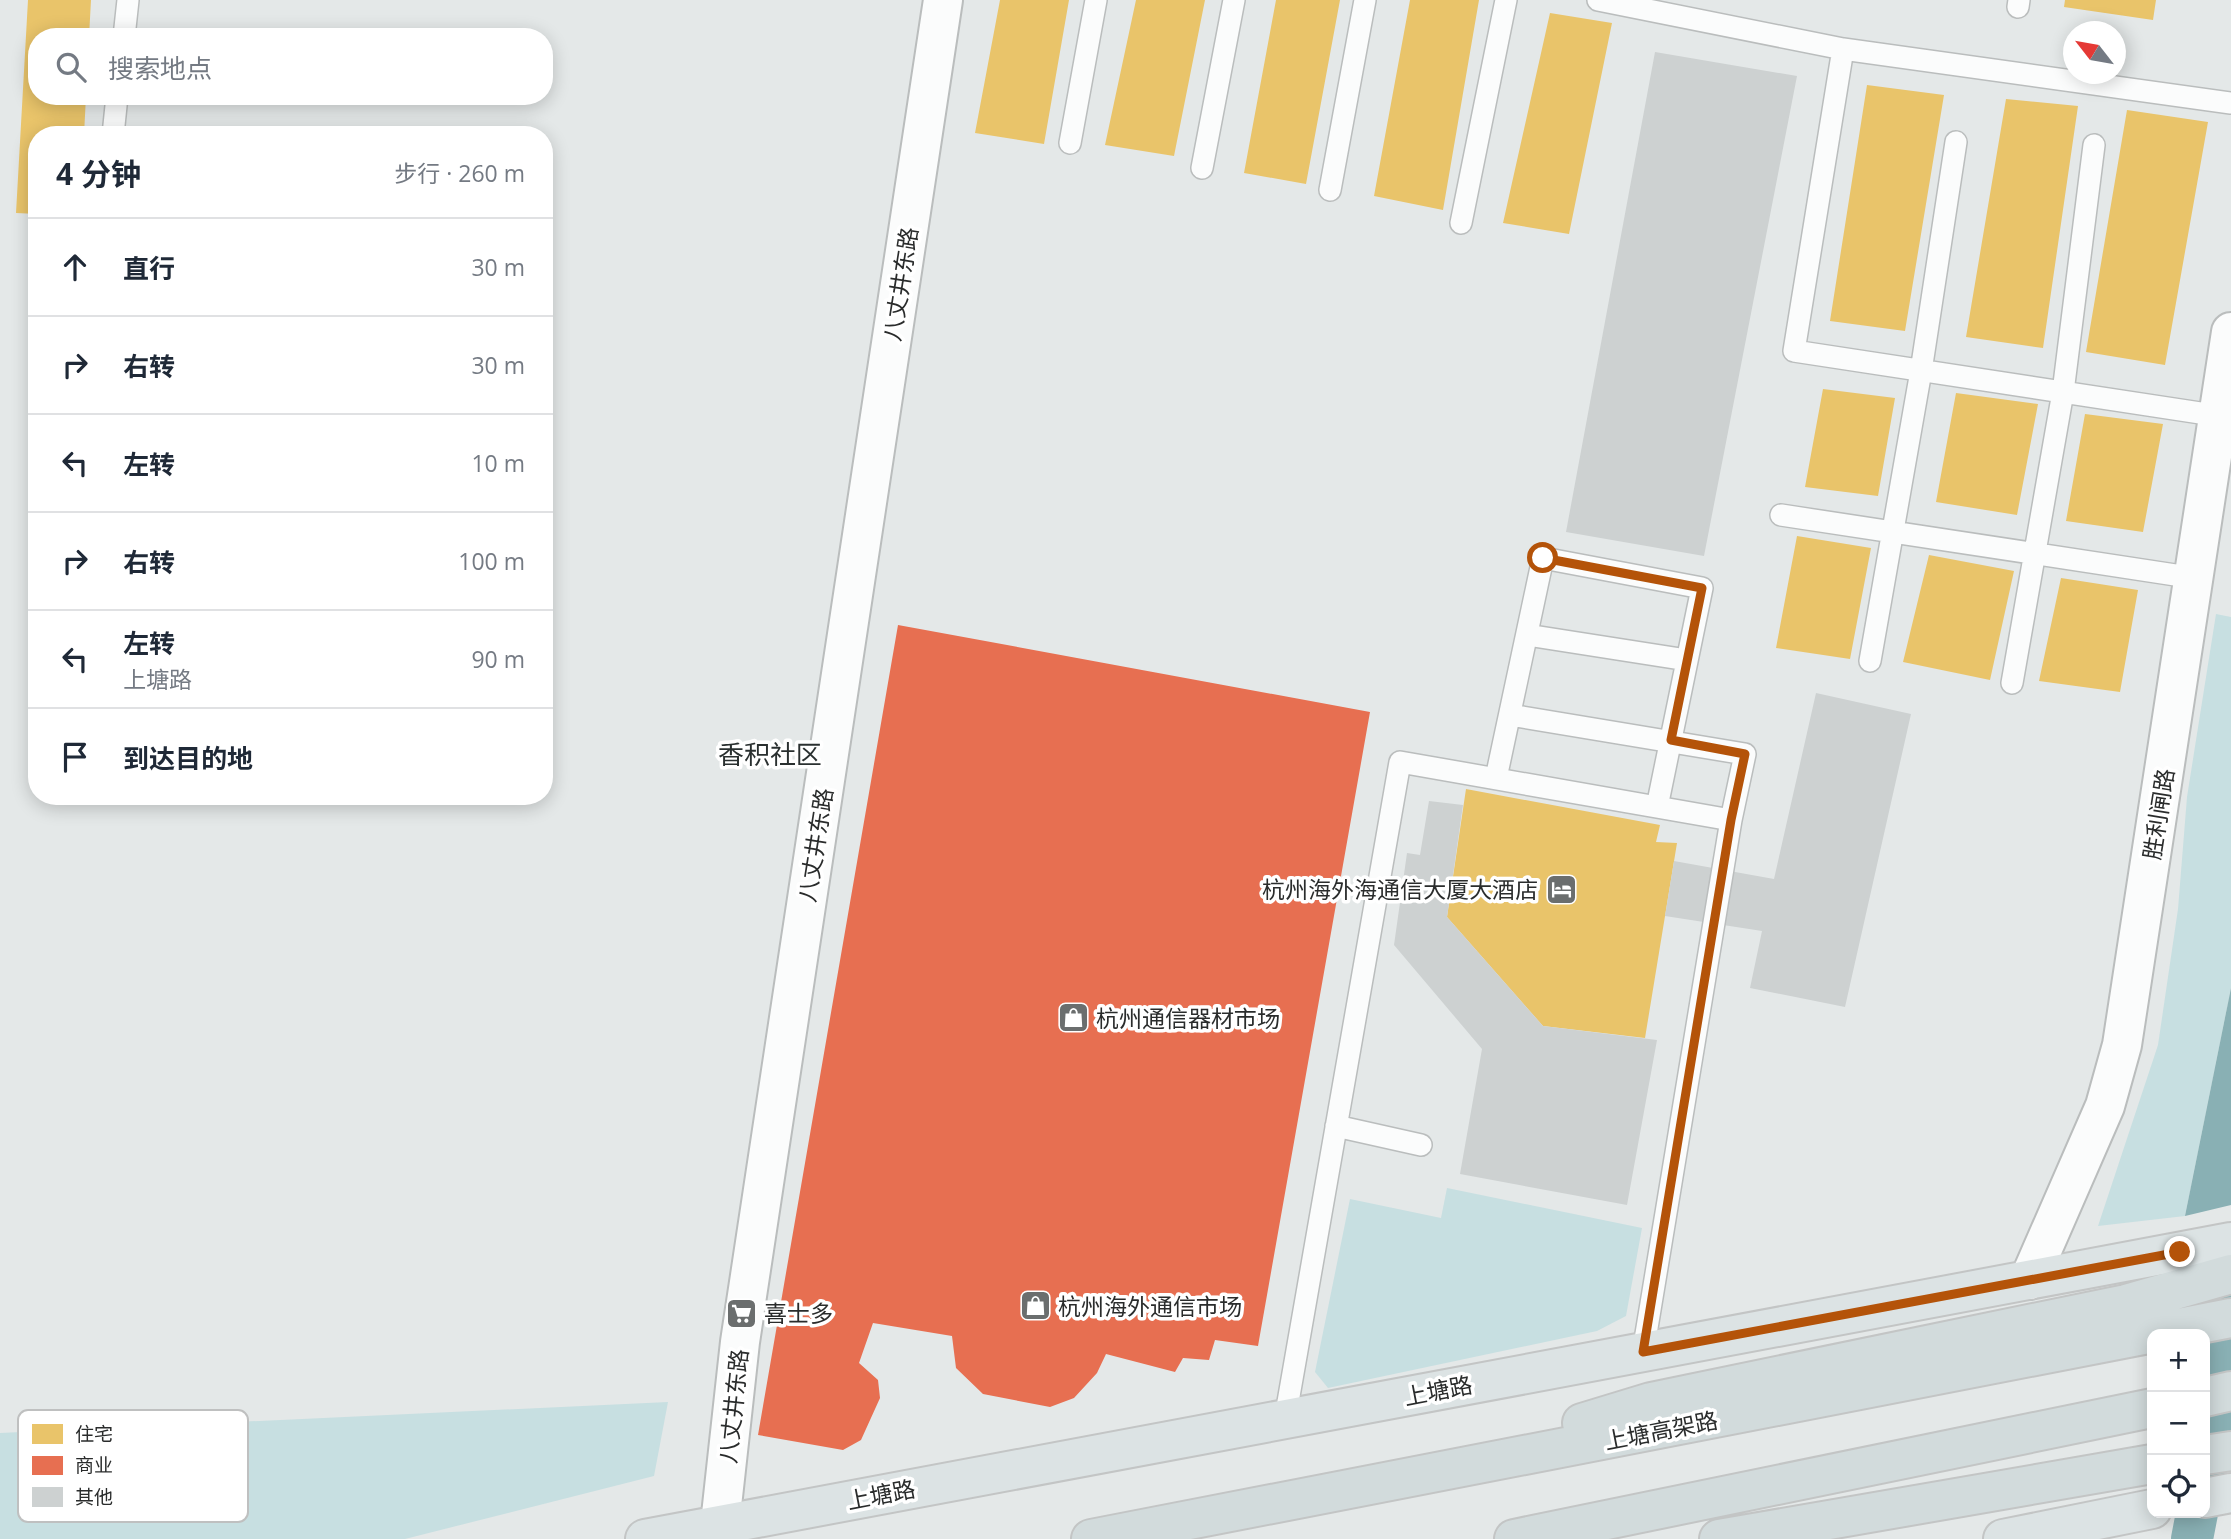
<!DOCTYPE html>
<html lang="zh">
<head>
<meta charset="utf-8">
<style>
	body { margin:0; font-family:"Open Sans","Noto Sans SC",sans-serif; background:#f6f6f7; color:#1f2937 }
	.controls { position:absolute; right:21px; bottom:21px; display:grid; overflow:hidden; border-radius:14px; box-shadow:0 4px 18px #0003 }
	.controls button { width:63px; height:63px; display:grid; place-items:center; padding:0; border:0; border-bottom:2px solid #e0e1e3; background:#fff; color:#1f2937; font:35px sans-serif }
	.compass { position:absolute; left:2063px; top:21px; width:63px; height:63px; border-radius:50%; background:#fff; box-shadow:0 4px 18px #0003; rotate:301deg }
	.stop { position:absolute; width:21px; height:21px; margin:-16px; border:5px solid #b45309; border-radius:50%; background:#fff }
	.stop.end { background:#b45309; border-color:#fff; box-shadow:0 2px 7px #0008 }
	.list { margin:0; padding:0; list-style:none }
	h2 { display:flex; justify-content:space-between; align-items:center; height:91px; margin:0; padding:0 28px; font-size:30px }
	h2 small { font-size:23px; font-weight:400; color:#747a83 }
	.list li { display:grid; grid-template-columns:46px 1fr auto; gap:21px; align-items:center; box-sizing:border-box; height:98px; padding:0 28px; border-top:2px solid #e0e1e3 }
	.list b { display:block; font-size:26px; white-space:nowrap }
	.list p { margin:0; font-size:23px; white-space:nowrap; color:#747a83 }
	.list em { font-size:23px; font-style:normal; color:#747a83 }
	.icon { flex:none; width:38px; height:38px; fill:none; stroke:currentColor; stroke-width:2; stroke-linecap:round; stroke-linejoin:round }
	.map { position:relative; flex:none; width:2231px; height:1539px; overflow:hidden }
	.search { position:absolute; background:#fff; box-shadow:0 4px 18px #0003; left:28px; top:28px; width:525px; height:77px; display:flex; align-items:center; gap:18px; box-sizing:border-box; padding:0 24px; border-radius:28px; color:#747a83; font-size:26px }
	.panel { position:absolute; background:#fff; box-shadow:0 4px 18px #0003; left:28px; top:126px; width:525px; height:679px; border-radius:28px }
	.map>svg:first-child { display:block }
	.green { fill:#c7dfe1 }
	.water { fill:#89b0b4 }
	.homes { fill:#e9c46a }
	.shops { fill:#e76f51 }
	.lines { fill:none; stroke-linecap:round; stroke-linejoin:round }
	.canal { stroke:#89b0b4; stroke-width:42 }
	.building { fill:#cdd1d1 }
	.service-casing { stroke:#babdbd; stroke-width:24 }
	.minor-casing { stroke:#babdbd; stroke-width:42 }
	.primary-casing { stroke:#c3c5c5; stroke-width:42 }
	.trunk-casing { stroke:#c3c5c5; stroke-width:42 }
	.service { stroke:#fbfcfc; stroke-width:21 }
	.minor { stroke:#fbfcfc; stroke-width:38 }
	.primary { stroke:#dce3e4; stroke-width:38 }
	.trunk { stroke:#d2dbdc; stroke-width:38 }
	.route { stroke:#b45309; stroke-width:9 }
	.labels { text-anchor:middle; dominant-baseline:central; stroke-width:7; stroke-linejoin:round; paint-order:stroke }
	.street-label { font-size:23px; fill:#2a2c2c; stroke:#fff }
	.poi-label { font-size:23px; fill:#2a2c2c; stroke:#fff; text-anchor:start }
	.quarter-label { font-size:26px; fill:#2a3030; stroke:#fff }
	.key { fill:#fff; stroke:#bfc0c0; stroke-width:2 }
	.key-label { font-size:19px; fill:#2a2c2c }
</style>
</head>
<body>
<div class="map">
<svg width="2231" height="1539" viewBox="0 0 2231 1539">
	<rect width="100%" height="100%" fill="#e4e8e8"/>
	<path class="green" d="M2216 614 2231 617V988L2185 1216 2098 1226 2158 1045 2178 909 2187 797Z
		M1447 1188 1642 1228 1626 1316 1597 1331 1328 1388 1315 1372 1350 1199 1441 1218Z
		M668 1402 654 1476 405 1539H0V1433Z"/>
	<path class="water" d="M2231 988V1205L2185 1216Z"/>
	<path class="homes" d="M28 0H91L89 37H37V96H86L84 135H37V214L16 213Z
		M1000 0H1069L1044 144 975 133Z
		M1136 0H1205L1174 156 1105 145Z
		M1276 0H1340L1306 184 1244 173Z
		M1410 0H1479L1443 210 1374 196Z
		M2065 0H2156L2153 20 2064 7Z
		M1550 13 1612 23 1569 234 1503 223Z
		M1867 85 1944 95 1905 331 1830 321Z
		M2006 99 2078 106 2043 348 1966 337Z
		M2127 110 2208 122 2165 365 2086 352Z
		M1823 389 1895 398 1878 496 1805 487Z
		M1956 393 2038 404 2017 515 1936 502Z
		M2085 414 2163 424 2143 532 2066 521Z
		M1797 536 1871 548 1850 659 1776 648Z
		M1929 555 2014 571 1990 680 1903 662Z
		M2061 578 2138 590 2120 692 2039 681Z
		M1466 789 1660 825 1656 842 1677 843 1645 1038 1543 1026 1447 917Z"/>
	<path class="shops" d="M898 625 1370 712 1258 1346 1215 1340 1209 1360 1183 1358 1175 1372 1106 1354 1097 1373 1074 1398 1050 1407 983 1394 956 1368 952 1336 873 1323 859 1363 878 1380 880 1398 861 1440 843 1450 758 1435Z"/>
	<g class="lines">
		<path class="canal" d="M2205 1466 2231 1312
			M2192 1539 2197 1513"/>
	</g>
	<path class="building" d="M1655 52 1797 76 1704 556 1566 532Z
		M1816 693 1911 714 1845 1007 1750 988 1762 931 1665 916 1674 861 1774 879Z
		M1429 801 1463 805 1447 917 1543 1026 1657 1040 1627 1205 1460 1174 1482 1049 1394 945 1407 853 1420 855Z"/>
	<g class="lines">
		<defs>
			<path id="service" d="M1598 0 1843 49 2231 103
				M2018 7 2019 0
				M124 37 128 0
				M1843 49 1794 351 2220 416
				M113 135 117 96
				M1070 143 1096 0
				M1202 168 1234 0
				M1330 190 1365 0
				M1461 223 1506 0
				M1781 515 2195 578
				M1527 635 1687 660
				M1870 661 1921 371 1956 142
				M2012 683 2063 392 2094 145
				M1510 715 1745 754 1731 820
				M1496 778 1543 558 1702 588 1657 807
				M1336 1126 1421 1145
				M1285 1419 1400 762 1731 820 1643 1352"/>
			<path id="minor" d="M2029 1280 2105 1106 2122 1045 2231 332
				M720 1524 740 1342 943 0"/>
			<path id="primary" d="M2205 1498 2231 1493
				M645 1539 2231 1242
				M2003 1539 2152 1509"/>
			<path id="trunk" d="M2205 1397 2231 1391
				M1582 1423 1651 1402 2126 1304 2231 1274
				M2205 1455 2231 1451
				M1091 1539 2231 1318
				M1514 1539 2152 1408
				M1719 1539 2152 1464"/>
		</defs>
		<use href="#service" class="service-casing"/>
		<use href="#minor" class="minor-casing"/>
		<use href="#primary" class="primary-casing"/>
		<use href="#trunk" class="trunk-casing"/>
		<use href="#service" class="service"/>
		<use href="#minor" class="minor"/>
		<use href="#primary" class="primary"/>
		<use href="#trunk" class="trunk"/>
	</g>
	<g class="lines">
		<path class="route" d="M1543 558 1702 588 1671 740 1745 754 1731 820 1643 1352 2180 1252"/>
	</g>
	<defs>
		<symbol id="hotel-square" viewBox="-11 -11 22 22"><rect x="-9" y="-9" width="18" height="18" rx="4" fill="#6b6e6e" stroke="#fff"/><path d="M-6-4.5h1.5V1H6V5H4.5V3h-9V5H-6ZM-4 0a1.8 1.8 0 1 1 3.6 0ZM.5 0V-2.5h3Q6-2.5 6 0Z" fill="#fff"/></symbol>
		<symbol id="shop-square" viewBox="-11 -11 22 22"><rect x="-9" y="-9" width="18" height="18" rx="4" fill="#6b6e6e" stroke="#fff"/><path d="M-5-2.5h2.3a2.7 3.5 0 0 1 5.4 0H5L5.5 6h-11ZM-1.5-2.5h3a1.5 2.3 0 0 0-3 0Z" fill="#fff"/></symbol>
		<symbol id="supermarket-square" viewBox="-11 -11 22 22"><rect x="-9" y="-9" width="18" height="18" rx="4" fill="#6b6e6e" stroke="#fff"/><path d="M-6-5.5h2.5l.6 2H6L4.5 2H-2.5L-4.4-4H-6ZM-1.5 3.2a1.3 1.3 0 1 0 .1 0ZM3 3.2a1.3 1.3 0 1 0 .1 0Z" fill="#fff"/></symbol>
	</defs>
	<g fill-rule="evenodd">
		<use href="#hotel-square" x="1544" y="872" width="35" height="35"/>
		<use href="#shop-square" x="1056" y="1000" width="35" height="35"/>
		<use href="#shop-square" x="1018" y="1288" width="35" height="35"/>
		<use href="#supermarket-square" x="724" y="1296" width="35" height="35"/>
	</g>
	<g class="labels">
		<g class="street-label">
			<text transform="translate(900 284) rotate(-81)">八丈井东路</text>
			<text transform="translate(2158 814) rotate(-81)">胜利闸路</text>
			<text transform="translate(815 845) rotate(-81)">八丈井东路</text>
			<text transform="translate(1438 1390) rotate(-11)">上塘路</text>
			<text transform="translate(733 1406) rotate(-84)">八丈井东路</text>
			<text transform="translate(1661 1430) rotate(-11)">上塘高架路</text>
			<text transform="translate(881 1494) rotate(-11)">上塘路</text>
		</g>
		<g class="poi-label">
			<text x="1538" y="889" text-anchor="end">杭州海外海通信大厦大酒店</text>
			<text x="1096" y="1018">杭州通信器材市场</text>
			<text x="1058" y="1306">杭州海外通信市场</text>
			<text x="764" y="1313">喜士多</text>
		</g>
		<g class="quarter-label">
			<text x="770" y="754">香积社区</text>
		</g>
	</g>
	<rect x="18" y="1410" width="230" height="112" rx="10" class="key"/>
	<rect x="32" y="1424" width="31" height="20" fill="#e9c46a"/>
	<rect x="32" y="1456" width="31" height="19" fill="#e76f51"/>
	<rect x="32" y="1487" width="31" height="20" fill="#cdd1d1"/>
	<g class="key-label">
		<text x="75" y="1441">住宅</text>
		<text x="75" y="1472">商业</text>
		<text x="75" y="1504">其他</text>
	</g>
</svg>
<div class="controls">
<button>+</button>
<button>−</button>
<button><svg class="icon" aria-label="locate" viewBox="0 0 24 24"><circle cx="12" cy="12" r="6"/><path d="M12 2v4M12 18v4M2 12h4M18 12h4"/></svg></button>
</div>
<svg class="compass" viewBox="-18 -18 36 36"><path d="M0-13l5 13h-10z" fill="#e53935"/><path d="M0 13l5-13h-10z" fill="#747a83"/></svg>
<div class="stop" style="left:1543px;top:558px"></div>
<div class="stop end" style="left:2180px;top:1252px"></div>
<div class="search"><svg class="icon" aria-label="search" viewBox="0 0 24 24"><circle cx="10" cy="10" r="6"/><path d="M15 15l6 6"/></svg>搜索地点</div>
<section class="panel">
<h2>4 分钟<small>步行 · 260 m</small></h2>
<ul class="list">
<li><svg class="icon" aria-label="ahead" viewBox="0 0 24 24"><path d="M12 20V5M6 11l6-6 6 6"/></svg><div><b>直行</b></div><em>30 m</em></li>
<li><svg class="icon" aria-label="right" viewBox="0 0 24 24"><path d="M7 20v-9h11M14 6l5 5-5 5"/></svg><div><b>右转</b></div><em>30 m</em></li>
<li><svg class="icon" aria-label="left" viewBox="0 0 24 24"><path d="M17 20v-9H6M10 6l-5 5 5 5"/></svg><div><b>左转</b></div><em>10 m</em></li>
<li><svg class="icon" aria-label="right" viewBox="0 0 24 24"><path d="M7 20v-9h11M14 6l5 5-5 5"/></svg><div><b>右转</b></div><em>100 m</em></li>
<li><svg class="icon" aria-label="left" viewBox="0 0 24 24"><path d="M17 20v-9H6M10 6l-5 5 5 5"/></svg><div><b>左转</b><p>上塘路</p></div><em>90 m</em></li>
<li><svg class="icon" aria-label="arrive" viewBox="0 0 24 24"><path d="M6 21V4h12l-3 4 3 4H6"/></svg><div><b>到达目的地</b></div></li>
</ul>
</section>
</div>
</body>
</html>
